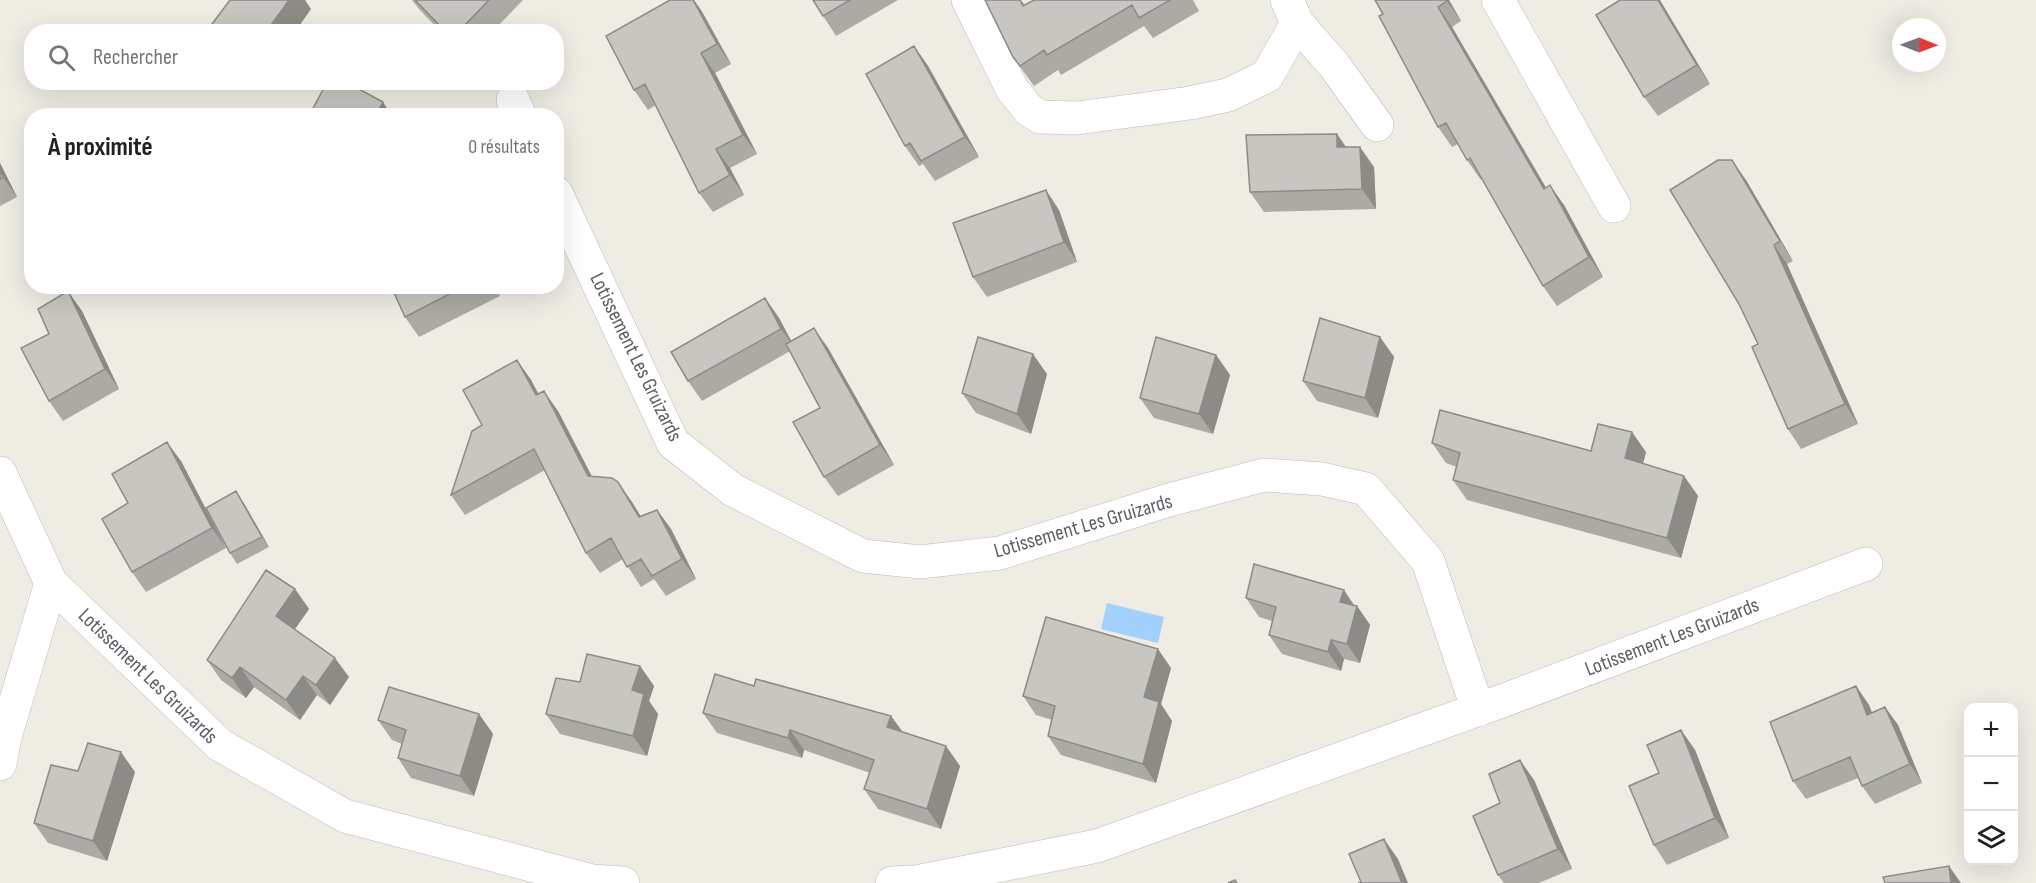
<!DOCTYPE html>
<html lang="fr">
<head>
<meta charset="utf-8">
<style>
	body { margin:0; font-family:"Sofia Sans Condensed",sans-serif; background:#f6f6f6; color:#202124 }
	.controls { position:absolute; right:18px; bottom:18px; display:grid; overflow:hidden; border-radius:12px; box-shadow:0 6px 24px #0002 }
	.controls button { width:54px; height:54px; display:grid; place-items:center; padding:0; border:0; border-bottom:2px solid #e0e0e0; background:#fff; color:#202124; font:30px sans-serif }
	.compass { position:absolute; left:1892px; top:18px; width:54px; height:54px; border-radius:50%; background:#fff; box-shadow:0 6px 24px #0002; rotate:91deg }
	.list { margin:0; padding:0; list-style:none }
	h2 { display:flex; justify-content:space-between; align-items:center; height:78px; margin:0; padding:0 24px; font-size:26px }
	h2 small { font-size:20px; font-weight:400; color:#757577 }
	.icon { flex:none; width:33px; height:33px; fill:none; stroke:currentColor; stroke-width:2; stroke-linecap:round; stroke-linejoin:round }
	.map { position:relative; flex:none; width:2036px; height:883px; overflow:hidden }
	.search { position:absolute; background:#fff; box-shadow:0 6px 24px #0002; left:24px; top:24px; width:540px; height:66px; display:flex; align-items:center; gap:15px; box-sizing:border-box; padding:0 21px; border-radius:24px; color:#757577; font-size:22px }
	.panel { position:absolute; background:#fff; box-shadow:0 6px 24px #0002; left:24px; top:108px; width:540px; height:186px; border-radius:24px }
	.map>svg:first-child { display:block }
	.water { fill:#a3d1fd }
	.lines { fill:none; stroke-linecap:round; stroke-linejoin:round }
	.minor-casing { stroke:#b8babf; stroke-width:34 }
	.minor { stroke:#fff; stroke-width:33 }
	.wall { fill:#acaaa5 }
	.shaded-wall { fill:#8c8b86 }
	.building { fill:#c8c6c0; stroke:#8c8b86; stroke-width:1.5 }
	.labels { text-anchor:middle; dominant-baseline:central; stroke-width:4.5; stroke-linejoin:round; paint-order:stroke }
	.street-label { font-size:21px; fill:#5b5e64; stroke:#fff }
</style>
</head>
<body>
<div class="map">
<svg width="2036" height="883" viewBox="0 0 2036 883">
	<rect width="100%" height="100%" fill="#eeece3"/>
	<path class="water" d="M1107 603 1164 617 1158 643 1101 629Z"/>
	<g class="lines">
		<defs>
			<path id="minor" d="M968 0 1012 89 1029 110 1040 117 1077 118 1190 103 1228 95 1267 76 1297 23
				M1287 0 1297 23 1334 65 1377 125
				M1498 0 1614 206
				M513 100 520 116
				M556 193 673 443 733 490 863 556 920 562 1000 553 1169 500 1264 475 1322 479 1366 489 1428 561 1478 710
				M0 473 51 583 220 745 345 816 592 881 623 883
				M0 764 5 737 51 583
				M892 883 916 882 1097 846 1502 701 1866 564"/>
		</defs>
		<use href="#minor" class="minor-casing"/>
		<use href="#minor" class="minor"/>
	</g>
	<path class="wall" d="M412 0H523L492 32H441L419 9Z
		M813 0H898L836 36Z
		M985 0H1021L1025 5 1034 0H1193L1199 11 1153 38 1144 26 1061 75 1058 70 1034 86 1013 57Z
		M1375 0H1449L1461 21 1452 27 1545 188 1564 205 1603 277 1557 306 1543 286 1482 179 1481 180 1467 160 1458 144 1452 147 1438 127Z
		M1658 0 1710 84 1658 116 1644 97Z
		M701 10 731 64 715 73 757 154 730 168 744 195 713 212 699 193 656 105 648 110 634 90Z
		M914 46 928 66 979 157 935 181 923 164 919 166 905 146Z
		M1346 147 1374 167 1376 209 1264 212 1250 192Z
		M0 163 17 197 0 206Z
		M1746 180 1793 261 1787 264 1858 424 1801 449 1788 429 1758 344Z
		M1059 210 1077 262 987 297 973 277Z
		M391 286H496L500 296 419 337 405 317Z
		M765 298 779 318 791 341 828 348 894 465 838 496 824 477 820 408 790 351 702 401 688 381Z
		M82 311 119 389 63 421 49 401V334Z
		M1380 337 1394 357 1378 418 1317 401 1303 381Z
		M1216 355 1230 375 1213 434 1154 418 1140 398Z
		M517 360 531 380 538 394 558 411 592 477 632 502 641 517 657 510 671 529 696 579 666 596 654 579 641 587 623 559 600 573 586 553 545 470 465 515 451 495 482 425Z
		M1047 374 1031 434 976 413 962 393Z
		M1432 443 1591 451 1646 452 1643 464 1684 476 1698 496 1681 558 1467 500 1453 480 1457 467 1446 463Z
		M181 461 226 548 146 592 132 572 128 503Z
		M243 502 269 547 237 564 230 553Z
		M295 589 309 609 295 629 349 677 330 705 317 695 300 720 254 687 246 698 221 680 207 660Z
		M1246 598 1357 606 1370 625 1360 663 1344 659 1341 671 1282 654 1269 635 1272 621 1259 617Z
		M640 666 654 686 649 701 658 714 647 756 560 734 546 714 580 682Z
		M1171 668 1161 704 1172 721 1156 783 1061 755 1048 736 1052 720 1036 715 1023 696Z
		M754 686 891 716 903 732 960 766 941 829 878 809 864 789 870 773 804 750 802 758 717 733 703 713Z
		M1856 686 1869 705 1872 713 1885 707 1898 725 1922 783 1875 804 1862 786 1858 778 1806 799 1793 781Z
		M479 714 493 734 474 796 411 778 398 758 402 744 392 740 378 720Z
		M1681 730 1695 750 1729 838 1667 865 1654 845 1659 773Z
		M78 771 135 772 107 861 48 843 34 823Z
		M1534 780 1572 869 1539 883H1504L1498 875 1500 803Z"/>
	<path class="shaded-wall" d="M289 0H305L311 9 295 32H266Z
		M693 0H694L701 10 731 64 717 44Z
		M1446 0H1449L1461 21Z
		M1658 0H1660L1710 84 1697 65Z
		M1438 7 1452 27 1558 208 1544 189Z
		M914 46 928 66 979 157 965 137Z
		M701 53 715 73 757 154 743 135Z
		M250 82H257L253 88Z
		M383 102 392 116H375Z
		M1337 134 1351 154 1337 147Z
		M1360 147 1374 167 1376 209 1362 189Z
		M716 149 730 168 744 195 730 175Z
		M1732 160 1746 180 1793 261 1780 241Z
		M0 163 17 197 3 177 0 171Z
		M1550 185 1564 205 1603 277 1589 257Z
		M1046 190 1059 210 1077 262 1064 242Z
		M1774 245 1787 264 1858 424 1845 404Z
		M68 291 82 311 119 389 105 369Z
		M765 298 779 318 795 348 781 329Z
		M814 328 828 348 894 465 880 445Z
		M1380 337 1394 357 1378 418 1365 398Z
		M1033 354 1047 374 1031 434 1017 414Z
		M1216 355 1230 375 1213 434 1199 414Z
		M517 360 531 380 550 415 536 395Z
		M544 391 558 411 602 496 588 476Z
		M1632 432 1646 452 1639 478 1625 458Z
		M167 442 181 461 226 548 212 528Z
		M1684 476 1698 496 1681 558 1667 538Z
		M618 482 632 502 653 537 639 517Z
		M236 491 243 502 269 547 262 537Z
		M657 510 671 529 696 579 682 559Z
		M295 589 309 609 290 636 276 616Z
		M1344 590 1356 608 1357 606 1370 625 1360 663 1347 644 1340 602Z
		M1331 640 1344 659 1341 671 1328 652Z
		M1158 649 1171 668 1161 704 1172 721 1156 783 1143 764 1144 697Z
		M335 658 349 677 330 705 316 685Z
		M640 666 654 686 649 701 658 714 647 756 633 736 632 690Z
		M240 667 254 687 246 698 232 678Z
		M303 676 317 695 300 720 286 700Z
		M1856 686 1869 705 1880 733 1867 715Z
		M1885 707 1898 725 1922 783 1910 764Z
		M479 714 493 734 474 796 460 776Z
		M891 716 905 736 887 727Z
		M790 730 804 750 802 758 788 738Z
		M1681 730 1695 750 1729 838 1715 818Z
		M946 746 960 766 941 829 927 809Z
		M121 752 135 772 107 861 93 841Z
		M1520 760 1534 780 1572 869 1558 849Z
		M1384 839 1398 859 1408 883H1402Z
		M1949 866 1961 883H1951Z"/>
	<path class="building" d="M230 0H289L266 32H206Z
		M415 0H489L458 32H446Z
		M670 0H693L717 44 701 53 743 135 716 149 730 175 699 193 645 84 634 90 606 36Z
		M813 0H850L823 16Z
		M985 0H1020L1023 6 1034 0H1170L1139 18 1132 5 1047 55 1044 50 1020 66 1013 57Z
		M1375 0H1446L1447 1 1438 7 1544 189 1550 185 1589 257 1543 286 1470 158 1467 160 1446 123 1438 127 1379 16 1383 14Z
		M1620 0H1658L1697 65 1644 97 1596 15Z
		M914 46 965 137 921 161 910 143 905 146 866 74Z
		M327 82H346L383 102 375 116H309Z
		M1337 134V147H1360L1362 189 1250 192 1246 135Z
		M1718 160H1732L1780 241 1774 245 1845 404 1788 429 1752 347 1758 344 1739 304 1670 190Z
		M0 171 3 177 0 179Z
		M1046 190 1064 242 973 277 953 223Z
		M391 286H465L405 317Z
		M68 291 105 369 49 401 21 348 49 334 38 309Z
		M765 298 781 329 688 381 671 352Z
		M1320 318 1380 337 1365 398 1303 381Z
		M814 328 880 445 824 477 793 422 820 408 786 344Z
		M978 337 1033 354 1017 414 962 393Z
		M1156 337 1216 355 1199 414 1140 398Z
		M517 360 536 395 544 391 588 476 612 478 618 482 639 517 657 510 682 559 652 576 641 559 627 567 611 538 586 553 534 449 451 495 472 431 482 425 463 390Z
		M1440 410 1591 451 1598 424 1632 432 1625 458 1684 476 1667 538 1453 480 1460 453 1432 443Z
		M167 442 212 528 132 572 102 519 128 503 112 474Z
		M236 491 262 537 230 553 206 508Z
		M1254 564 1344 590 1340 602 1357 606 1347 644 1331 640 1328 652 1269 635 1276 607 1246 598Z
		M266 570 295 589 276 616 335 658 316 685 303 676 286 700 240 667 232 678 207 660Z
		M1046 617 1158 649 1144 697 1159 702 1143 764 1048 736 1055 706 1023 696Z
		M587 654 640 666 632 690 644 694 633 736 546 714 556 678 580 682Z
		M715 674 754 686 756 679 891 716 887 727 946 746 927 809 864 789 874 760 790 730 788 738 703 713Z
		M1856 686 1867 715 1885 707 1910 764 1862 786 1850 757 1793 781 1770 722Z
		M389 687 479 714 460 776 398 758 406 730 378 720Z
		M1681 730 1715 818 1654 845 1629 786 1659 773 1647 745Z
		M88 743 121 752 93 841 34 823 51 765 78 771Z
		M1520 760 1558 849 1498 875 1473 816 1500 803 1489 774Z
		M1384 839 1402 883H1358L1361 882 1349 854Z
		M1949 866 1951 883H1885L1883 877Z
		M1235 880 1237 883H1228Z"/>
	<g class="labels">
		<g class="street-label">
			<text transform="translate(636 357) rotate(64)">Lotissement Les Gruizards</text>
			<text transform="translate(1083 526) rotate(-16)">Lotissement Les Gruizards</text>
			<text transform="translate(1672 637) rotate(-21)">Lotissement Les Gruizards</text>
			<text transform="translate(148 676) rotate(44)">Lotissement Les Gruizards</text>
		</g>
	</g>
</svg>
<div class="controls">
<button>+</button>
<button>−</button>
<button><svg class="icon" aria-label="layers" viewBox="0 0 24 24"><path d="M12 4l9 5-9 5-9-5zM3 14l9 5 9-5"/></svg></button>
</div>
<svg class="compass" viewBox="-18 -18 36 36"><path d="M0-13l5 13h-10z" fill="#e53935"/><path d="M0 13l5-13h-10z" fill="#757577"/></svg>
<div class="search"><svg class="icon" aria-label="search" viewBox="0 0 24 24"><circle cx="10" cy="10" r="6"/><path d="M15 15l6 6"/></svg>Rechercher</div>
<section class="panel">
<h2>À proximité<small>0 résultats</small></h2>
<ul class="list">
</ul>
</section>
</div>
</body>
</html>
